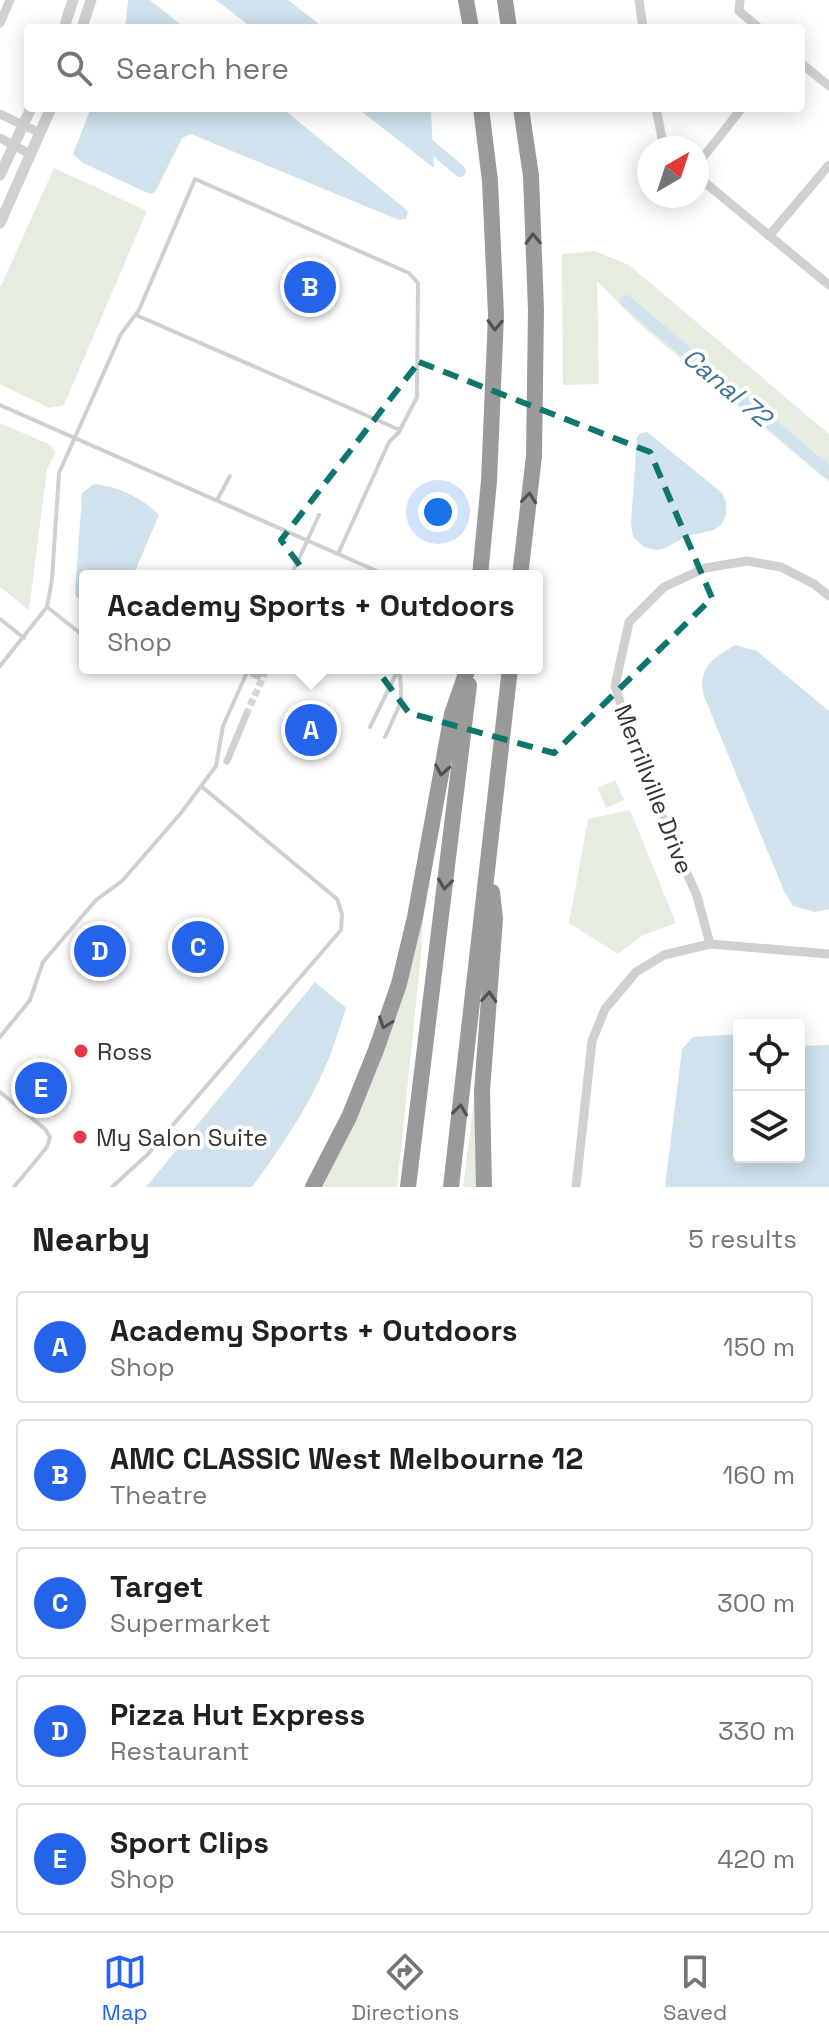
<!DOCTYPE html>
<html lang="en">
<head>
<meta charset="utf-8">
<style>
	body { margin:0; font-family:"Space Grotesk",sans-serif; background:#f6f6f6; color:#202124 }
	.controls { position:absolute; right:24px; bottom:24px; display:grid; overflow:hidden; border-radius:8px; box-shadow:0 4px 20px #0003 }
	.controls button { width:72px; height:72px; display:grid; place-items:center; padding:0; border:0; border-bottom:2px solid #e0e0e0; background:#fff; color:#202124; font:40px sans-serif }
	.compass { position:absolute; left:637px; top:136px; width:72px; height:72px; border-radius:50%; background:#fff; box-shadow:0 4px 20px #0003; rotate:39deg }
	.you { position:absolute; left:438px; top:512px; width:28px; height:28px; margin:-20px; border:6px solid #fff; border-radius:50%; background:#1a73e8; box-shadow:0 0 0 12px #1a73e833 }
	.badge { display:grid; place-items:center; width:52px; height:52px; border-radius:50%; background:#2563eb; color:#fff; font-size:26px; font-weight:700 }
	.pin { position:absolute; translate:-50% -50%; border:4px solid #fff; box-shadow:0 2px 8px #0006 }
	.popup { position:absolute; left:79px; top:570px; width:464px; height:104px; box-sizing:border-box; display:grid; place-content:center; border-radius:8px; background:#fff; filter:drop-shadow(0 2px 6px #0005); font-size:26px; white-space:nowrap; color:#757577 }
	.popup b { font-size:30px; color:#202124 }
	.popup::after { content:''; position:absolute; left:50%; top:100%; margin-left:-16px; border:16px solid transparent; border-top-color:#fff }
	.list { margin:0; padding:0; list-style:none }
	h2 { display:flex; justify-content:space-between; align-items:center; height:104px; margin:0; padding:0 32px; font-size:34px }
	h2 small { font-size:26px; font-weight:400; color:#757577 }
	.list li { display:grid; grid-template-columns:52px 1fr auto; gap:24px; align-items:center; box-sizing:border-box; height:112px; margin:0 16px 16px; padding:0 16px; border:2px solid #e0e0e0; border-radius:8px }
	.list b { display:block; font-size:30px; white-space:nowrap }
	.list p { margin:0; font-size:26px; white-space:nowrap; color:#757577 }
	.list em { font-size:26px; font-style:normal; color:#757577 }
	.icon { flex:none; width:44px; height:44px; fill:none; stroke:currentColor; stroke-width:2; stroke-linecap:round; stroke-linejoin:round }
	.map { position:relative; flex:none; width:829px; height:1187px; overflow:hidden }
	.search { position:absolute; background:#fff; box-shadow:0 4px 20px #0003; left:24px; right:24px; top:24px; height:88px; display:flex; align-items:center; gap:20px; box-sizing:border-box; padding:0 28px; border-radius:8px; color:#757577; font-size:30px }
	.sheet { height:744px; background:#fff }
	nav { display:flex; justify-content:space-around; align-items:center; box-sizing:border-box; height:112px; border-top:2px solid #e0e0e0; background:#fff; font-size:22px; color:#757577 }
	nav a { display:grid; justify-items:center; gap:4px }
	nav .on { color:#2563eb }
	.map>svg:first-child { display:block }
	.green { fill:#e6ecdf }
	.water { fill:#cfe2ee }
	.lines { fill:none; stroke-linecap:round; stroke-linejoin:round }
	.canal { stroke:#cfe2ee; stroke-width:12 }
	.pedestrian-tunnel { stroke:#d6d6d6; stroke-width:7; stroke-dasharray:7 3.5; stroke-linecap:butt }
	.service { stroke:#d0d0d0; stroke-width:4 }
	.pedestrian { stroke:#d0d0d0; stroke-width:7 }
	.minor { stroke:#d0d0d0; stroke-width:9 }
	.tertiary { stroke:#d0d0d0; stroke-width:11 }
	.motorway { stroke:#9a9a9a; stroke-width:16 }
	.oneway { stroke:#525252 }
	.marked { fill:none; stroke:#0f766e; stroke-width:6; stroke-dasharray:16 10; stroke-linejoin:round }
	.poi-dot { fill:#e63946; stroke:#fff; stroke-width:3 }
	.labels { text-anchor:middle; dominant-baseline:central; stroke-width:8; stroke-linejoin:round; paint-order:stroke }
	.street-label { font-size:24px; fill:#333; stroke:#fff }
	.poi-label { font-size:24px; fill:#333; stroke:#fff; text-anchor:start }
	.water-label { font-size:26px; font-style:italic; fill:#3f7597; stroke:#fff }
</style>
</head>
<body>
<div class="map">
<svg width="829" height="1187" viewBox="0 0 829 1187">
	<rect width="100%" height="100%" fill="#fff"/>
	<path class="green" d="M54 168 147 211 64 405 49 408 0 384V288Z
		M595 251 629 265 829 434V482L636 321 597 281 599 384 563 385 562 254Z
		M0 423 51 445 55 453 47 469 29 610 0 587Z
		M615 780 624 800 606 808 598 788Z
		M630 810 676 923 643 935 618 954 569 923 588 819Z
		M421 920H423L421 956 397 1187H319Z
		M475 1093 478 1187H463Z"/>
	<path class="water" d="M128 0H150L185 28H123L126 21Z
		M216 0H288L324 28H252Z
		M91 108H282L403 207 408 212 406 219 399 220 191 134 182 138 155 192 150 194 83 163 73 154Z
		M357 108H428L431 111 434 168Z
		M647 432 722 493 726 502V515L722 524 714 530 687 536 665 548 656 550 644 547 633 537 631 523 637 438 640 433Z
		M94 484C117 486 143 498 159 515L133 576H85V607L75 595 82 493Z
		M735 645 757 651 829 711V909L815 912 793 906 784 891 704 696C697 668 712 659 735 645Z
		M315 982 346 1008C339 1029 333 1051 323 1072 304 1114 279 1150 252 1187H146Z
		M739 1034V1157H799V1046L829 1045V1187H665L682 1049 693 1037Z"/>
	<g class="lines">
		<path class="canal" d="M421 138 460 171
			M626 301 829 473"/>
		<path class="pedestrian-tunnel" d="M246 715 267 668"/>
		<path class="service" d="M136 315 400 430
			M0 405 388 576
			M217 500 230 476
			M291 576 319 515
			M47 607 85 637
			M0 619 24 638
			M0 666 47 607 52 579 59 473 121 334 139 310 195 179 409 273 418 283 417 397 399 432 389 442 338 554
			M123 668 127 671
			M375 668 380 670H399
			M370 727 397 672
			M385 737 401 702V688L399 668
			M0 1037 30 1000 43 962 96 900 122 881 181 813 216 766 223 726 249 668
			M0 1092 45 1129 50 1137 47 1147 14 1187
			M112 1187 147 1155 341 930 342 914 337 899 201 786"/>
		<path class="pedestrian" d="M253 674 258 676
			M227 761 246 715"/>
		<path class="minor" d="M639 0 643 28
			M740 0 739 11 759 28
			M0 23 10 0
			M801 63 829 86
			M656 108 664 148
			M0 114 40 133
			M0 138 30 154
			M697 165 742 108
			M697 176 829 285
			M769 236 829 165
			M710 944 697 896 641 768 615 686 629 622 664 587 705 568 747 561 781 567 814 584 829 596
			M576 1187 592 1041 605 1009 636 972 664 955 710 944 829 954"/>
		<path class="tertiary" d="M64 28 73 0
			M82 28 91 0
			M0 175 31 108
			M0 223 51 108"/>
		<path class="motorway" d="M466 0 471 28
			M505 0 509 28
			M480 576 489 481 496 315 490 181 481 108
			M520 576 534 456 536 310 531 176 521 108
			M313 1187 349 1117 376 1050 399 984 415 917 452 714 468 668
			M408 1187 469 685
			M451 1187 510 668
			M484 1187 482 1091 495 919 492 892"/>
	</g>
	<defs><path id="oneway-chevron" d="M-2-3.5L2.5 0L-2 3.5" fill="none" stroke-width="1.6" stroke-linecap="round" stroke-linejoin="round" transform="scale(2)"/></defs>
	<g class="oneway">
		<use href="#oneway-chevron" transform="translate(533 239) rotate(-92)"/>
		<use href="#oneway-chevron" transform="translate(495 325) rotate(92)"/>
		<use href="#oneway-chevron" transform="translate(529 498) rotate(-84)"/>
		<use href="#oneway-chevron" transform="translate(442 770) rotate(100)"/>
		<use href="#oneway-chevron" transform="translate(445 884) rotate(97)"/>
		<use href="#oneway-chevron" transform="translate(489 997) rotate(-86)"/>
		<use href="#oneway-chevron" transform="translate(385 1023) rotate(109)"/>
		<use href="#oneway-chevron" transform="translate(460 1110) rotate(-83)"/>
	</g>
	<path class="marked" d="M419 362 650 452 712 598 554 753 409 713 281 540Z"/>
	<g class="poi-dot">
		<circle cx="81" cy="1051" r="8"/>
		<circle cx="80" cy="1137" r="8"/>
	</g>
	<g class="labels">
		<g class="street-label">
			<text transform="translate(654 789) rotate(69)">Merrillville Drive</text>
		</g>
		<g class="poi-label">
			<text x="97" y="1051">Ross</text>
			<text x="96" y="1137">My Salon Suite</text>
		</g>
		<g class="water-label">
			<text transform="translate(727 387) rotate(40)">Canal 72</text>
		</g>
	</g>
</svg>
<div class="controls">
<button><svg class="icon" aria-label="locate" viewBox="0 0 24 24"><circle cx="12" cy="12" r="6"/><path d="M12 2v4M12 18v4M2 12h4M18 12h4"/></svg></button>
<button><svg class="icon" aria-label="layers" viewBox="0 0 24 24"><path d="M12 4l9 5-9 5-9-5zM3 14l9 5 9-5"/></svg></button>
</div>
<svg class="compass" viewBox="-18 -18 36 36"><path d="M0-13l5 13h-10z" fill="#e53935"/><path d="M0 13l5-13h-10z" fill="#757577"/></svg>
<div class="you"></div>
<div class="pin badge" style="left:311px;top:730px">A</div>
<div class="popup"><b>Academy Sports + Outdoors</b>Shop</div>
<div class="pin badge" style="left:310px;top:287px">B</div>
<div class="pin badge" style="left:198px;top:947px">C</div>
<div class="pin badge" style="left:100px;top:951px">D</div>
<div class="pin badge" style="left:41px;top:1088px">E</div>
<div class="search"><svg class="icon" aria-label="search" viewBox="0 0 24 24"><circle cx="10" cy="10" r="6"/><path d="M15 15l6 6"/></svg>Search here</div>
</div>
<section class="sheet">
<h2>Nearby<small>5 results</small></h2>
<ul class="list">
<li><span class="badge">A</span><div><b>Academy Sports + Outdoors</b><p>Shop</p></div><em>150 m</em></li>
<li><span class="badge">B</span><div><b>AMC CLASSIC West Melbourne 12</b><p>Theatre</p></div><em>160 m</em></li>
<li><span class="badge">C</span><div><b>Target</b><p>Supermarket</p></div><em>300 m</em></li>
<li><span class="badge">D</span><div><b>Pizza Hut Express</b><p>Restaurant</p></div><em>330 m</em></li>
<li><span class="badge">E</span><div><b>Sport Clips</b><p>Shop</p></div><em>420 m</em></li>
</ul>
</section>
<nav>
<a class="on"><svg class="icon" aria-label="map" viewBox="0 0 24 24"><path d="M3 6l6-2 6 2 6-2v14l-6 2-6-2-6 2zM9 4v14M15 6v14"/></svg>Map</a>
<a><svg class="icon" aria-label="directions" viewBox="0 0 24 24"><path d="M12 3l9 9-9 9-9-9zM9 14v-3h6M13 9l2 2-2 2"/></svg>Directions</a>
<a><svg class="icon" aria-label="saved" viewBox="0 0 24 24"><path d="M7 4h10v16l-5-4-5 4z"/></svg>Saved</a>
</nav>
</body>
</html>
